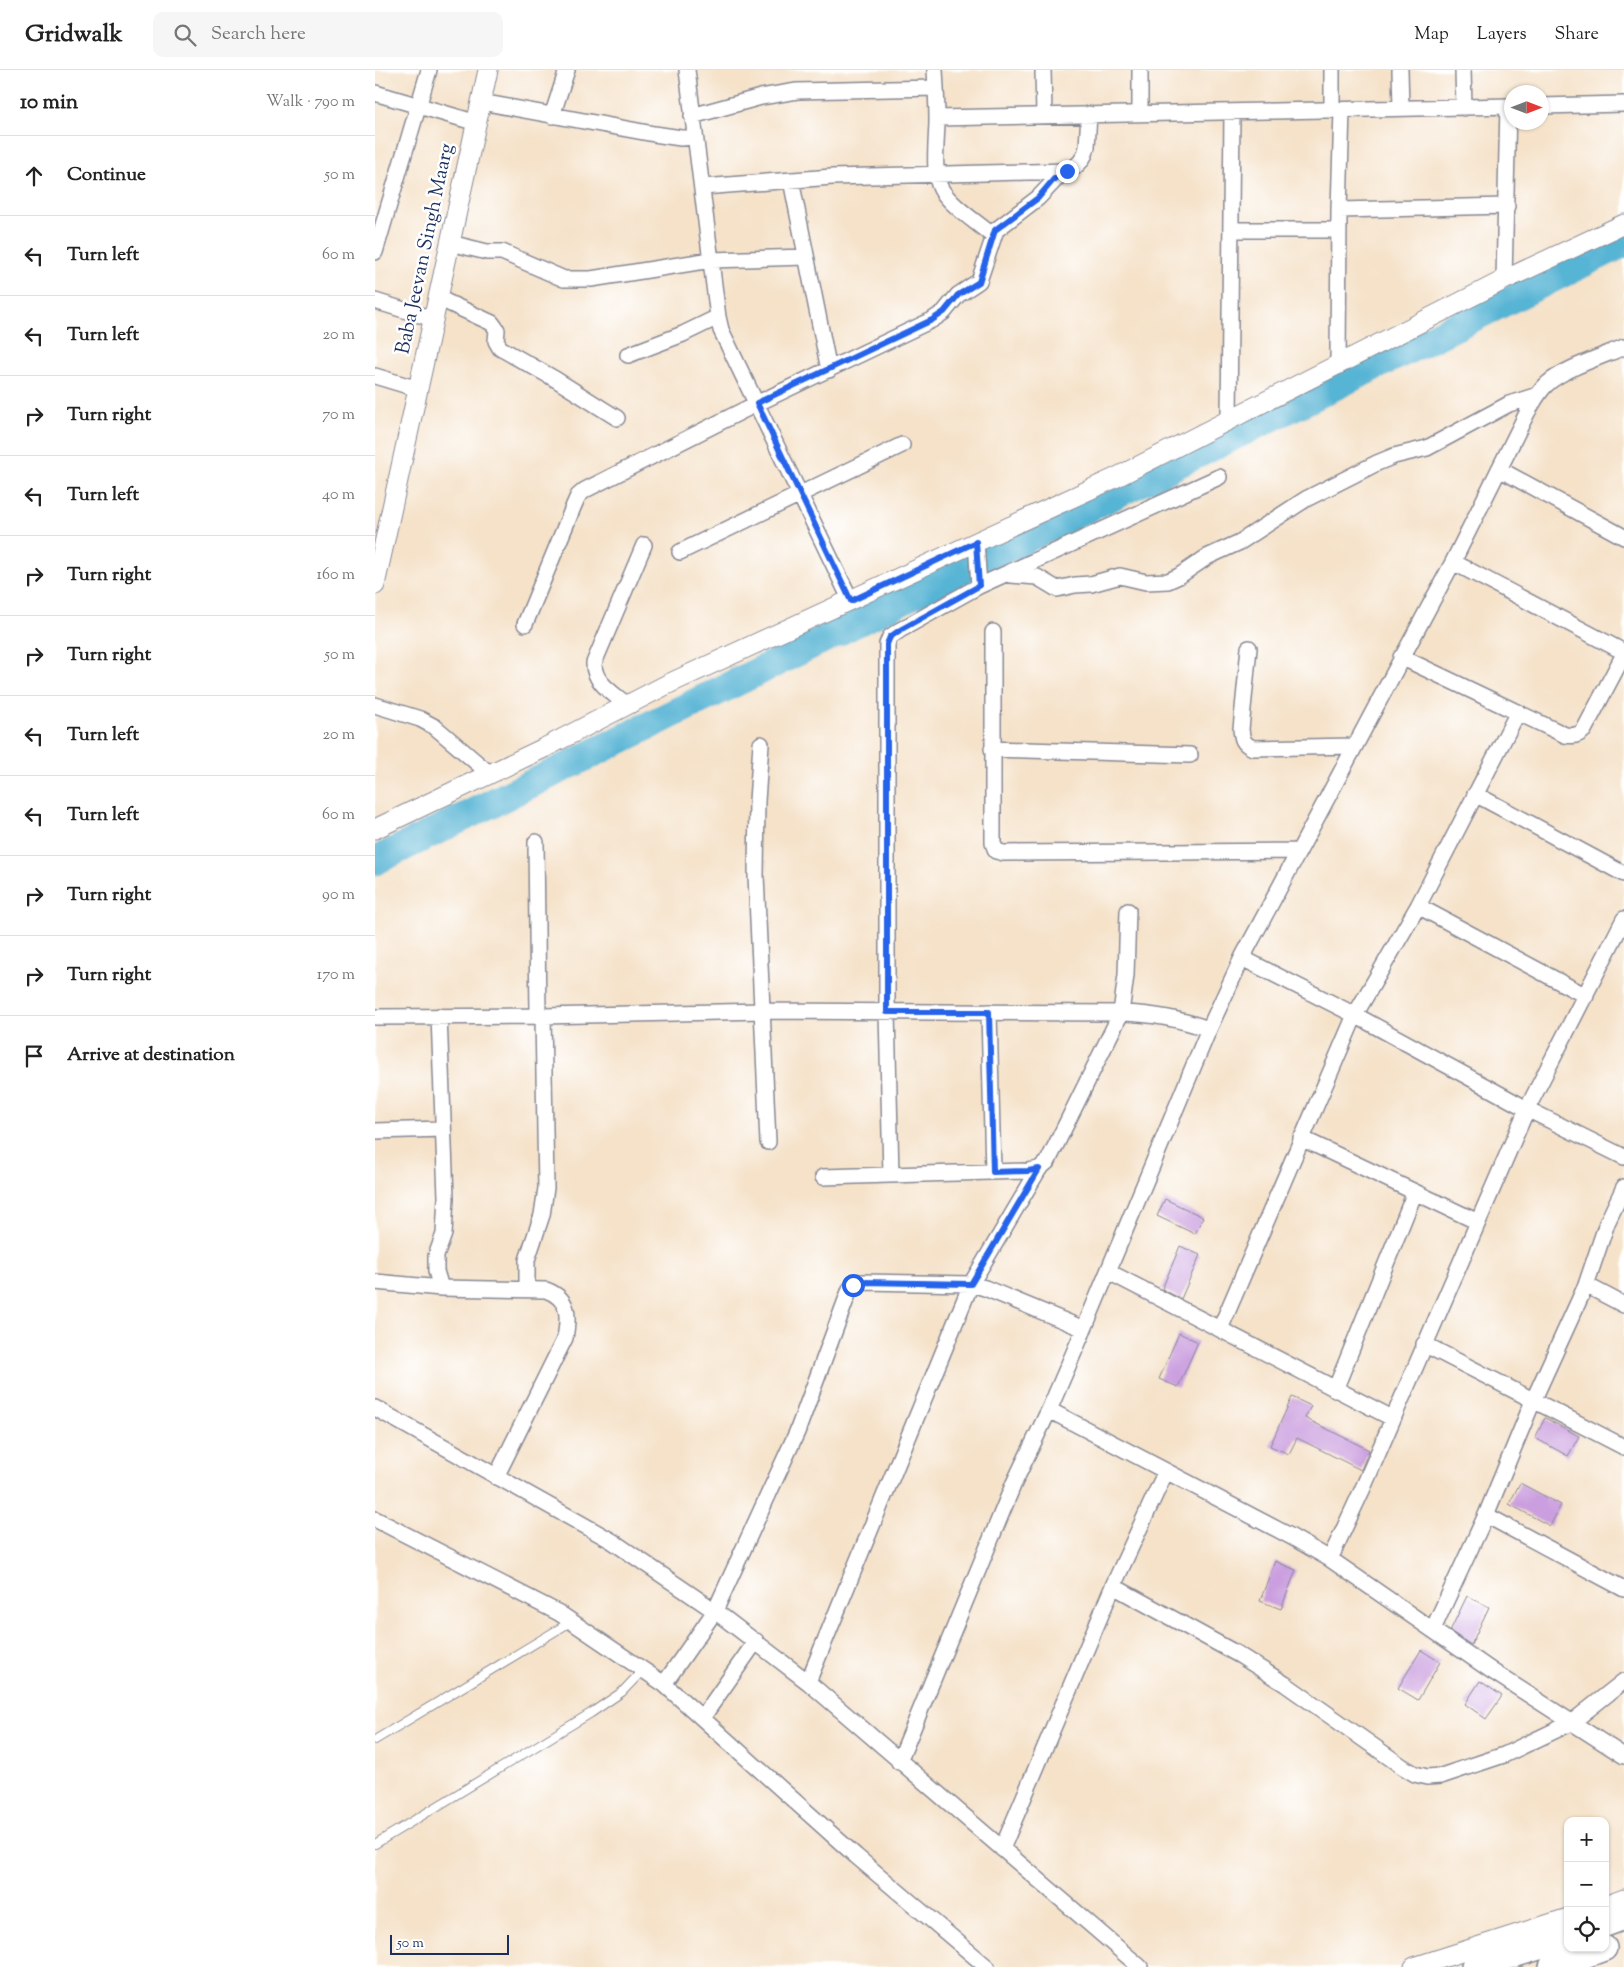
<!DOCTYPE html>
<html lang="en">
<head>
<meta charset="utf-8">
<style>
	body { margin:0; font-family:"Sorts Mill Goudy",serif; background:#f6f6f6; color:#222 }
	.controls { position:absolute; right:15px; bottom:15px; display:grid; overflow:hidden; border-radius:10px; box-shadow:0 1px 4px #0004 }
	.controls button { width:45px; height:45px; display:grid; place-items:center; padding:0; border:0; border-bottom:1px solid #e0e0e0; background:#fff; color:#222; font:25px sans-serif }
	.compass { position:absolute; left:1129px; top:15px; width:45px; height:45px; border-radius:50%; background:#fff; box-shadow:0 1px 4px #0004; rotate:90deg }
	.scale { position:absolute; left:15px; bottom:12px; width:119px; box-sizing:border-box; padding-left:5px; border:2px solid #1b2f5e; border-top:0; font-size:14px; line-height:18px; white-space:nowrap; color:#1b2f5e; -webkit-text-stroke:4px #fff; paint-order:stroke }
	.stop { position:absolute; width:15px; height:15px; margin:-11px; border:4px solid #2563eb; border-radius:50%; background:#fff }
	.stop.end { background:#2563eb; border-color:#fff; box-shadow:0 1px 5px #0008 }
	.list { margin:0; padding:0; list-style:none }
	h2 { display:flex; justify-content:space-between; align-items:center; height:65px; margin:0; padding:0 20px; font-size:21px }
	h2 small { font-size:16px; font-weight:400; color:#767676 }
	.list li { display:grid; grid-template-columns:32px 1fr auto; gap:15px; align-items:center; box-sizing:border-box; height:80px; padding:0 20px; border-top:1px solid #e0e0e0 }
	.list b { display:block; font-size:19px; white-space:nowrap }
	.list em { font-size:16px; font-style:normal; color:#767676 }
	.icon { flex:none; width:28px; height:28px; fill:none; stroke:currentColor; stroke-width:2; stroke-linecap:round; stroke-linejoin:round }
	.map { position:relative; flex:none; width:1249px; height:1897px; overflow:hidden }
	header { display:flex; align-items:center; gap:30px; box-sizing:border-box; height:70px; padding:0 25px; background:#fff; border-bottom:1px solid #e0e0e0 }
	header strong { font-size:24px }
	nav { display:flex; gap:28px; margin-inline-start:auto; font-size:18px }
	.search { width:350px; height:45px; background:#f6f6f6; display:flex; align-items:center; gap:12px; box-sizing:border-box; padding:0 18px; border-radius:10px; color:#767676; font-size:19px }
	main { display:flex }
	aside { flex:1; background:#fff }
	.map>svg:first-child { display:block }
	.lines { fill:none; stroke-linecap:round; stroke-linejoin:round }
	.river { stroke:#56b4d4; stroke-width:29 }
	.building { fill:#cb9fdf }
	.service-casing { stroke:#888894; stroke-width:10 }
	.minor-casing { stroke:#888894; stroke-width:18 }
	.tertiary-casing { stroke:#888894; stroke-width:21 }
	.trunk-casing { stroke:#888894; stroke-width:28 }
	.service { stroke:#fff; stroke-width:8 }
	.minor { stroke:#fff; stroke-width:15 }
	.tertiary { stroke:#fff; stroke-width:19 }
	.trunk { stroke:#fff; stroke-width:25 }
	.route { stroke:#2563eb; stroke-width:6 }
	.labels { text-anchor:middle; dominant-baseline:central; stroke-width:5; stroke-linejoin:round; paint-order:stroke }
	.street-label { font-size:20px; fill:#1b2f5e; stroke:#fff }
</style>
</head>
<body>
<header>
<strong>Gridwalk</strong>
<div class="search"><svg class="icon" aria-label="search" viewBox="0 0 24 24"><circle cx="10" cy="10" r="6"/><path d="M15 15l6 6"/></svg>Search here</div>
<nav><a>Map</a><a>Layers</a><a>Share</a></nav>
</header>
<main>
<aside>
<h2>10 min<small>Walk · 790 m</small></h2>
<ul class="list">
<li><svg class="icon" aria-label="ahead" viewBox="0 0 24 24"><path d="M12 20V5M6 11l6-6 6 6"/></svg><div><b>Continue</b></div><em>50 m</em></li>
<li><svg class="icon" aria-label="left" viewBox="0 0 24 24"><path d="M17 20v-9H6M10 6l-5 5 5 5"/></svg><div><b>Turn left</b></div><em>60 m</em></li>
<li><svg class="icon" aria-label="left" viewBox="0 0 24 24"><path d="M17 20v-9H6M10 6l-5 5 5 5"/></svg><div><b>Turn left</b></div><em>20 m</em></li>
<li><svg class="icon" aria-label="right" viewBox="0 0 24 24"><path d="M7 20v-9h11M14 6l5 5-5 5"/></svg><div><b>Turn right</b></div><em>70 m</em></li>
<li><svg class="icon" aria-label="left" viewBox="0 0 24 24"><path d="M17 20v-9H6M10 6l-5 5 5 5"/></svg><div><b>Turn left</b></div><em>40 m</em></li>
<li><svg class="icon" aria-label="right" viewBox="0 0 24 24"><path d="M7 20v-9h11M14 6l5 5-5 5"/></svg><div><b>Turn right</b></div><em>160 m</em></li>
<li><svg class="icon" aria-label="right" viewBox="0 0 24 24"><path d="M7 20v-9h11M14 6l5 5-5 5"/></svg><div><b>Turn right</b></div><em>50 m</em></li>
<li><svg class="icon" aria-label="left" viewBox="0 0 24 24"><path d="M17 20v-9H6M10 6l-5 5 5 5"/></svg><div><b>Turn left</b></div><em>20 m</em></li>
<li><svg class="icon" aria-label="left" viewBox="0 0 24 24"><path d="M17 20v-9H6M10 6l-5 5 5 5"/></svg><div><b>Turn left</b></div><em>60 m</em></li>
<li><svg class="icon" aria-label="right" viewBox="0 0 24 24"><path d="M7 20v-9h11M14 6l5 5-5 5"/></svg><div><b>Turn right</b></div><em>90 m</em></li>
<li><svg class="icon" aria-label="right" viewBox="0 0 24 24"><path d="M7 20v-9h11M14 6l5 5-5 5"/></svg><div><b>Turn right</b></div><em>170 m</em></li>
<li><svg class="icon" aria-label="arrive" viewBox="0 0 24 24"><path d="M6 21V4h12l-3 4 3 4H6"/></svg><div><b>Arrive at destination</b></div></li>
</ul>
</aside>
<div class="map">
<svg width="1249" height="1897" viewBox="0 0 1249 1897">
	<rect width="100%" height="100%" fill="#fff"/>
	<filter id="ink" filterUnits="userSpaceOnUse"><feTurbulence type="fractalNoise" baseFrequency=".02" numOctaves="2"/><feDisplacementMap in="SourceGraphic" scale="10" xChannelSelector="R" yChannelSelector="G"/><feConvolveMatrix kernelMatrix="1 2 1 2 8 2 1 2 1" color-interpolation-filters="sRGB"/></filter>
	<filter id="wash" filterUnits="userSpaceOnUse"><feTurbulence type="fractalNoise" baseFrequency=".0096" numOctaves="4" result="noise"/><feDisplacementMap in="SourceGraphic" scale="20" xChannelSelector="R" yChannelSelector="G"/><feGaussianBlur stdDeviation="1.12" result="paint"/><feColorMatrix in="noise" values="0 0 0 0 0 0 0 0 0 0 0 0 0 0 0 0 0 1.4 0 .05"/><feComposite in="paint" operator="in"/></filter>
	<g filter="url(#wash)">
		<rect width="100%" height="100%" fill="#f5e2c9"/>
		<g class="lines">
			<path class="river" d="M0 791 1249 173"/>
		</g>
		<g id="blocks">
			<path class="building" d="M790 1129 828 1147 820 1164 782 1146Z
				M805 1176 825 1185 806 1229 787 1219Z
				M804 1263 823 1272 803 1317 784 1309Z
				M917 1327 936 1336 930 1348 994 1380 986 1400 922 1368 914 1384 895 1376Z
				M1170 1348 1204 1366 1193 1386 1160 1368Z
				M1145 1413 1186 1435 1175 1456 1134 1434Z
				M900 1491 921 1500 906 1539 885 1531Z
				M1092 1526 1114 1537 1096 1575 1075 1561Z
				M1046 1580 1065 1592 1043 1630 1023 1618Z
				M1105 1611 1127 1626 1111 1649 1090 1634Z"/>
		</g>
	</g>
	<g filter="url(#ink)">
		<use href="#blocks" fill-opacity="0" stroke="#888894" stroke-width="1"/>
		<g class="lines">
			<defs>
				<path id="service" d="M0 1670 197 1551
					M0 1774 216 1643 247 1622 268 1600"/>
				<path id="minor" d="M312 0 343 247 346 260 476 531
					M560 0C561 17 562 34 562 50 562 69 557 103 566 119 576 136 603 153 618 166
					M668 0 669 45
					M765 0V43
					M957 0V40
					M1025 0 1026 38
					M1088 0 1089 38
					M0 23 102 53
					M106 32 279 64 306 68 320 67
					M1166 36 1249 34
					M177 46 192 0
					M317 46 386 27 422 21 561 18
					M562 48 1136 36
					M416 110 454 300
					M328 117 457 107 692 101
					M964 140 1132 136
					M856 160H964
					M75 173 112 182H127L189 209H216L336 190 431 187
					M0 182 54 0
					M1129 210 1133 36
					M63 228 117 253 122 260 121 271 125 278 180 309 242 348
					M0 231 58 249
					M253 285 308 264 343 247
					M963 294 964 140 967 40
					M0 306 43 319
					M854 350 857 42
					M1124 399 1249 467
					M601 472 604 516
					M305 482 527 375
					M1078 492 1249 582
					M635 505 662 507 682 519 700 515 716 514 745 506 771 512 793 511 804 506 832 487 865 472 931 429 1002 393 1019 386 1052 378 1134 334 1163 325
					M150 554 199 435 203 426 210 420 383 333 557 250 569 242 583 225 604 211 621 160 663 128 685 105 700 97 706 91 710 84 712 77 714 44
					M618 562V773L621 781 629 783 924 781
					M874 578 866 659C867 669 868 674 878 678L979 676
					M1026 587 1190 665C1198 666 1203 666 1209 660L1249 584
					M0 635 45 649 60 657 115 704
					M252 635C238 623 218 612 219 593L269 475
					M386 674 382 731 381 805 393 1072
					M617 679 815 685
					M1100 724 1249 804
					M161 772 163 946
					M1043 836 1211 926
					M867 888 1078 492 1152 343C1158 333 1163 322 1172 314 1188 299 1228 286 1249 277
					M614 942 618 1102
					M64 946 71 1127 69 1164 61 1186V1201L66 1218
					M0 947 168 946 388 941 746 943C779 944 804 949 834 959
					M0 1061 68 1059
					M926 1068 1103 1152
					M516 1105 512 942V574L515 567 525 560 604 516 844 407
					M448 1107 653 1101 664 1099 673 1091 746 943 751 905 753 841
					M734 1202 1017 1348
					M0 1212 66 1218 171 1220C195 1229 194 1246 190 1268L121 1407
					M1211 1215 1249 1235
					M152 1218V1190L167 1145 171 1118 168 946
					M845 1259 980 945 1043 836 1143 642
					M1049 1274 1249 1377
					M960 1320 1040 1122
					M0 1338 237 1471 340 1541 433 1612 765 1897
					M674 1340 915 1466 955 1489 1117 1601 1249 1686
					M1111 1445 1249 1519
					M0 1449 184 1543 289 1614 481 1786 612 1897
					M955 1489 988 1418 1152 1039 1249 849
					M738 1516 864 1585 910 1614 1028 1697 1040 1704 1052 1707 1066 1706 1129 1685 1196 1653 1249 1611
					M1058 1559 1111 1445 1158 1331 1211 1215 1232 1153 1249 1117
					M433 1612 596 1214 664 1099
					M289 1614 340 1541 422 1362 475 1219 481 1213 488 1212 596 1214 610 1218 709 1259
					M327 1648 381 1571
					M524 1692 639 1413 674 1340 709 1259 834 959 867 888 980 945 1152 1039 1249 1087
					M627 1779 738 1516 791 1401"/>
				<path id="tertiary" d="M0 515 113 0
					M0 759 169 678 291 615 740 408 1129 210 1249 154
					M1230 1836 1249 1829
					M1039 1897 1193 1848"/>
				<path id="trunk" d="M1230 1854 1249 1847
					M1099 1897 1193 1868
					M1177 1897 1229 1878"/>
			</defs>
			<use href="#service" class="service-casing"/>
			<use href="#minor" class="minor-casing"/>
			<use href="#tertiary" class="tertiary-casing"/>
			<use href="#trunk" class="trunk-casing"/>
			<use href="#service" class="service"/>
			<use href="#minor" class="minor"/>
			<use href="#tertiary" class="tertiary"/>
			<use href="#trunk" class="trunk"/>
		</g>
	</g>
	<g class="lines" filter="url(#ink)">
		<path class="route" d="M478 1215 488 1212 596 1214 664 1099 653 1101 618 1102 614 942H512V574L515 567 525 560 604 516 601 472 476 531 382 333 557 250 569 242 583 225 604 212 620 160 663 128 679 109 692 101"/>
	</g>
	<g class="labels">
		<g class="street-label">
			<text transform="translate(51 179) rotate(-78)">Baba Jeevan Singh Maarg</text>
		</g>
	</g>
</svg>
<div class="controls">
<button>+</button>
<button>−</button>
<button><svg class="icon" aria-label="locate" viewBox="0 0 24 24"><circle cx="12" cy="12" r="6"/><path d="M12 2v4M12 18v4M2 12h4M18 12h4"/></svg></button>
</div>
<svg class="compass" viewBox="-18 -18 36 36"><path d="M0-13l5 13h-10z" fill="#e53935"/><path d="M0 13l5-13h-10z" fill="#767676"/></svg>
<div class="scale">50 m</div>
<div class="stop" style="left:478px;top:1215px"></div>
<div class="stop end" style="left:692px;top:101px"></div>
</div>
</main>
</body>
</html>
